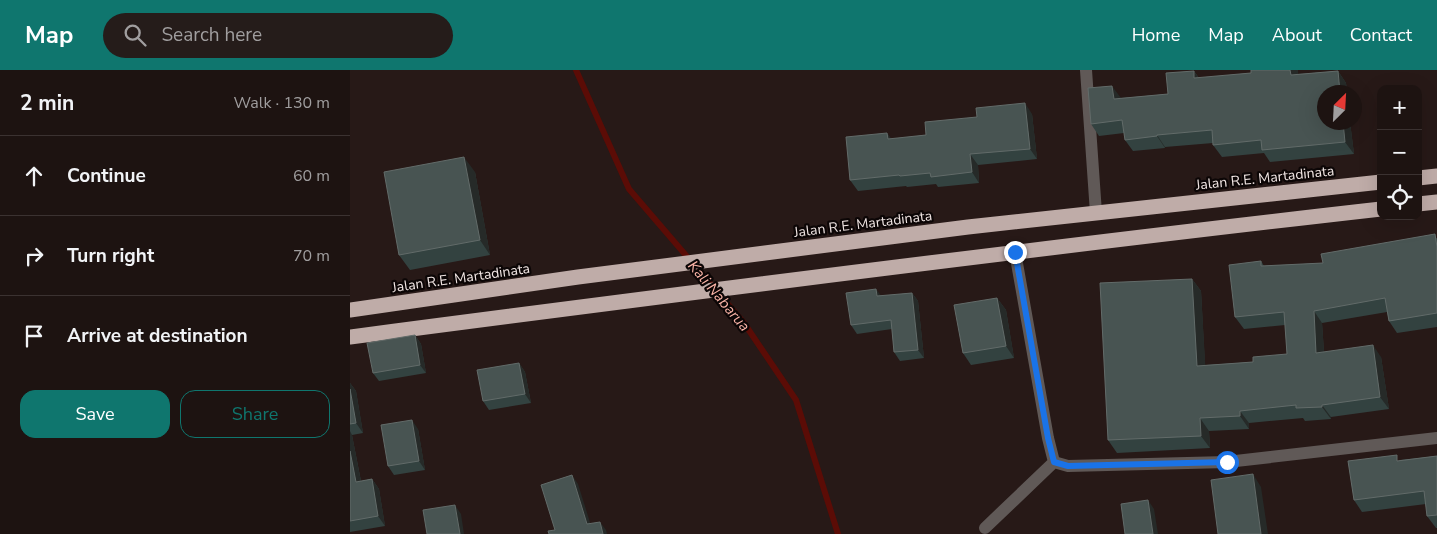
<!DOCTYPE html>
<html lang="en">
<head>
<meta charset="utf-8">
<style>
	body { margin:0; font-family:"Nunito Sans",sans-serif; background:#251c1a; color:#f1f3f6 }
	.controls { position:absolute; right:15px; top:15px; display:grid; overflow:hidden; border-radius:10px; box-shadow:0 5px 20px #0002 }
	.controls button { width:45px; height:45px; display:grid; place-items:center; padding:0; border:0; border-bottom:1px solid #3b3231; background:#1d1311; color:#f1f3f6; font:25px sans-serif }
	.compass { position:absolute; left:967px; top:15px; width:45px; height:45px; border-radius:50%; background:#1d1311; box-shadow:0 5px 20px #0002; rotate:24deg }
	.stop { position:absolute; width:15px; height:15px; margin:-11px; border:4px solid #1a73e8; border-radius:50%; background:#fff }
	.stop.end { background:#1a73e8; border-color:#fff; box-shadow:0 1px 5px #0008 }
	.list { margin:0; padding:0; list-style:none }
	h2 { display:flex; justify-content:space-between; align-items:center; height:65px; margin:0; padding:0 20px; font-size:21px }
	h2 small { font-size:16px; font-weight:400; color:#a09e9f }
	.list li { display:grid; grid-template-columns:32px 1fr auto; gap:15px; align-items:center; box-sizing:border-box; height:80px; padding:0 20px; border-top:1px solid #3b3231 }
	.list b { display:block; font-size:19px; white-space:nowrap }
	.list em { font-size:16px; font-style:normal; color:#a09e9f }
	.actions { display:flex; gap:10px; padding:15px 20px }
	.actions a { flex:1; padding:11px 0; border:1px solid #0f766e; border-radius:15px; text-align:center; font-size:18px; color:#0f766e }
	.actions .main { background:#0f766e; color:#fff }
	.icon { flex:none; width:28px; height:28px; fill:none; stroke:currentColor; stroke-width:2; stroke-linecap:round; stroke-linejoin:round }
	.map { position:relative; flex:none; width:1087px; height:464px; overflow:hidden }
	header { display:flex; align-items:center; gap:30px; box-sizing:border-box; height:70px; padding:0 25px; background:#0f766e; color:#fff }
	header strong { font-size:24px }
	nav { display:flex; gap:28px; margin-inline-start:auto; font-size:18px }
	.search { width:350px; height:45px; background:#251c1a; display:flex; align-items:center; gap:12px; box-sizing:border-box; padding:0 18px; border-radius:28px; color:#a09e9f; font-size:19px }
	main { display:flex }
	aside { flex:1; background:#1d1311 }
	.map>svg:first-child { display:block }
	.lines { fill:none; stroke-linecap:round; stroke-linejoin:round }
	.stream { stroke:#5b0c06; stroke-width:6 }
	.minor { stroke:#605957; stroke-width:12 }
	.highway { stroke:#bfaca8; stroke-width:15 }
	.wall { fill:#334240 }
	.shaded-wall { fill:#262a28 }
	.building { fill:#485452; stroke:#626b69 }
	.route { stroke:#1a73e8; stroke-width:6 }
	.labels { text-anchor:middle; dominant-baseline:central; stroke-width:4.5; stroke-linejoin:round; paint-order:stroke }
	.street-label { font-size:14px; fill:#f2e7e5; stroke:#0c0606 }
	.water-label { font-size:15px; font-style:italic; fill:#fdb6a9; stroke:#0c0606 }
</style>
</head>
<body>
<header>
<strong>Map</strong>
<div class="search"><svg class="icon" aria-label="search" viewBox="0 0 24 24"><circle cx="10" cy="10" r="6"/><path d="M15 15l6 6"/></svg>Search here</div>
<nav><a>Home</a><a>Map</a><a>About</a><a>Contact</a></nav>
</header>
<main>
<aside>
<h2>2 min<small>Walk · 130 m</small></h2>
<ul class="list">
<li><svg class="icon" aria-label="ahead" viewBox="0 0 24 24"><path d="M12 20V5M6 11l6-6 6 6"/></svg><div><b>Continue</b></div><em>60 m</em></li>
<li><svg class="icon" aria-label="right" viewBox="0 0 24 24"><path d="M7 20v-9h11M14 6l5 5-5 5"/></svg><div><b>Turn right</b></div><em>70 m</em></li>
<li><svg class="icon" aria-label="arrive" viewBox="0 0 24 24"><path d="M6 21V4h12l-3 4 3 4H6"/></svg><div><b>Arrive at destination</b></div></li>
</ul>
<div class="actions"><a class="main">Save</a><a>Share</a></div>
</aside>
<div class="map">
<svg width="1087" height="464" viewBox="0 0 1087 464">
	<rect width="100%" height="100%" fill="#271917"/>
	<g class="lines">
		<path class="stream" d="M226 0 279 119 394 253 446 330 488 464"/>
		<path class="minor" d="M736 0 746 143
			M665 182 698 368 704 392
			M704 392 718 396 877 392 1087 368
			M635 458 704 392"/>
		<path class="highway" d="M1068 108 1087 106
			M1068 134 1087 132
			M0 240 228 207 618 157 1031 112
			M0 267C343 222 687 178 1031 139"/>
	</g>
	<path class="wall" d="M901 0H948V4L988 1 996 13 997 22H974V52H1000L1004 84 920 92 914 83 872 87 863 75V73L815 77V78L783 81 775 70 774 63 749 66 741 54 771 28 818 24 844 1 849 8 901 3Z
		M682 44 687 89 628 95 629 113 588 117 586 114 557 117 556 116 508 121 500 110 537 63 541 69 576 65Z
		M125 102 140 185 60 200 49 185Z
		M1087 168V257L1047 263 1039 251 1037 242 972 253 974 282 1031 287 1039 339 981 347V349L955 351 953 348 899 353V359L859 361 860 378 767 383 758 370 842 209 851 221 855 295 903 292 937 284 935 255 894 259 885 247 911 191 914 196 973 193Z
		M562 223 568 231 574 288 550 291 544 282 542 259 507 264 501 255 531 226Z
		M647 228 656 240 664 288 621 295 613 283Z
		M65 265 71 274 76 303 29 311 23 303Z
		M169 293 175 302 181 333 139 340 133 331Z
		M0 313 6 321 13 363 2 365 11 411 22 409 29 419 35 456 0 462Z
		M68 359 75 400 44 405 38 396Z
		M1087 386V458H1086L1077 446 1076 434 1012 442 1004 430 1050 390Z"/>
	<path class="shaded-wall" d="M940 0H948L949 17 941 5Z
		M844 1 852 13 844 8Z
		M988 1 996 13 997 22H990Z
		M762 16 771 28 772 41 764 29Z
		M675 33 682 44 687 89 680 79Z
		M993 52H1000L1004 84 995 72Z
		M537 63 545 74 538 69Z
		M807 65 815 77V78L807 66Z
		M620 84 628 95 629 113 622 102Z
		M114 87 125 102 140 185 130 170Z
		M842 209 851 221 856 308 847 296Z
		M526 219 532 227 527 226Z
		M562 223 568 231 574 288 568 280Z
		M647 228 656 240 664 288 656 276Z
		M964 241 972 253 975 295 966 283Z
		M65 265 71 274 76 303 70 295Z
		M1023 275 1031 287 1039 339 1030 327Z
		M169 293 175 302 181 333 175 324Z
		M0 313 6 321 13 363 6 353 0 319Z
		M972 335 981 347V349L972 337Z
		M890 341 899 353V359L890 346Z
		M850 348 859 361 860 378 851 366Z
		M62 350 68 359 75 400 69 391Z
		M0 361 2 365 13 422 6 412 0 381Z
		M903 404 911 417 918 464H911Z
		M222 405 228 414 243 462 237 454Z
		M22 409 29 419 35 456 28 446Z
		M798 430 804 439 808 464H803Z
		M105 435 111 444 114 464H110Z
		M250 452 256 460 257 464H253Z"/>
	<path class="building" d="M901 0H940L941 5 988 1 990 22H974V52H993L995 72 912 80 911 70 863 75 862 60 807 65V66L775 70 772 50 741 54 738 18 762 16 764 29 818 24 816 3 844 1V8L901 3Z
		M675 33 680 79 620 84 622 102 581 107 580 103 550 106 549 105 500 110 496 67 537 63 538 69 576 65 575 52 627 47 626 38Z
		M114 87 130 170 49 185 34 102Z
		M1085 164 1087 177V243L1039 251 1035 228 964 241 966 283 1023 275 1030 327 972 335V337L946 338V335L890 341V346L850 348 851 366 758 370 750 213 842 209 847 296 903 292V287L937 284 934 242 885 247 879 195 911 191V196L973 193 971 184Z
		M526 219 527 226 562 223 568 280 544 282 541 250 501 255 496 223Z
		M647 228 656 276 613 283 604 235Z
		M65 265 70 295 23 303 17 273Z
		M169 293 175 324 133 331 127 300Z
		M0 319 6 353 0 354Z
		M62 350 69 391 38 396 31 355Z
		M0 381 6 412 22 409 28 446 0 451Z
		M1047 385V391L1087 386V445L1077 446 1074 421 1004 430 998 391Z
		M903 404 911 464H868L861 410Z
		M222 405 237 454 250 452 253 464H199L198 461 205 460 191 415Z
		M798 430 803 464H775L771 434Z
		M105 435 110 464H77L73 440Z"/>
	<g class="lines">
		<path class="route" d="M665 182 698 368 704 392 718 396 877 392"/>
	</g>
	<g class="labels">
		<g class="street-label">
			<text transform="translate(915 108) rotate(-6)">Jalan R.E. Martadinata</text>
			<text transform="translate(513 154) rotate(-7)">Jalan R.E. Martadinata</text>
			<text transform="translate(111 208) rotate(-8)">Jalan R.E. Martadinata</text>
		</g>
		<g class="water-label">
			<text transform="translate(369 226) rotate(50)">Kali Nabarua</text>
		</g>
	</g>
</svg>
<div class="controls">
<button>+</button>
<button>−</button>
<button><svg class="icon" aria-label="locate" viewBox="0 0 24 24"><circle cx="12" cy="12" r="6"/><path d="M12 2v4M12 18v4M2 12h4M18 12h4"/></svg></button>
</div>
<svg class="compass" viewBox="-18 -18 36 36"><path d="M0-13l5 13h-10z" fill="#e53935"/><path d="M0 13l5-13h-10z" fill="#a09e9f"/></svg>
<div class="stop" style="left:877px;top:392px"></div>
<div class="stop end" style="left:665px;top:182px"></div>
</div>
</main>
</body>
</html>
